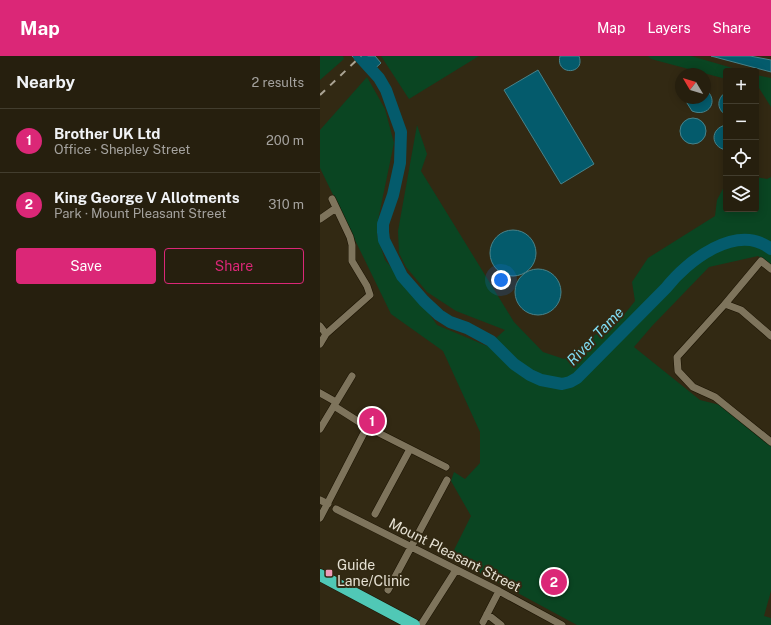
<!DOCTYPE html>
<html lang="en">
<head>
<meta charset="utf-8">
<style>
	body { margin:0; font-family:"Public Sans",sans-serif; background:#322c1c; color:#f1f3f6 }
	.controls { position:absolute; right:12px; top:12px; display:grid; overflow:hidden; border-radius:4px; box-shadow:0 2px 10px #0003 }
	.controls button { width:36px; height:36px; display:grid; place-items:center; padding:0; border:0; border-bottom:1px solid #423d2e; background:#261f0e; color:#f1f3f6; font:20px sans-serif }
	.compass { position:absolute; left:355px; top:12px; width:36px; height:36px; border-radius:50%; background:#261f0e; box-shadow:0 2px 10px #0003; rotate:308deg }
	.you { position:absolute; left:181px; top:224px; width:14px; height:14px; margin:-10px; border:3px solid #fff; border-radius:50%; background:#1a73e8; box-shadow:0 0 0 6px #1a73e833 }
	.badge { display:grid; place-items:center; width:26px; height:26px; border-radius:50%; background:#db2777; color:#fff; font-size:13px; font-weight:700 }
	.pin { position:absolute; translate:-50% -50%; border:2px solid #fff; box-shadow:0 1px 4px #0006 }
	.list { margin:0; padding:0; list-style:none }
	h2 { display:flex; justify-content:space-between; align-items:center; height:52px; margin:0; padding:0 16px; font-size:17px }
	h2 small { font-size:13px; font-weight:400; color:#a4a29e }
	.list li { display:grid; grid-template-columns:26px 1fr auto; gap:12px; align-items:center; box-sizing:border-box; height:64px; padding:0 16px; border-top:1px solid #423d2e }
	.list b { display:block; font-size:15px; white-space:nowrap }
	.list p { margin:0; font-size:13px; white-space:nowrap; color:#a4a29e }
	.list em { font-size:13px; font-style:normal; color:#a4a29e }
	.actions { display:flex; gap:8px; padding:12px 16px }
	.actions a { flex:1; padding:9px 0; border:1px solid #db2777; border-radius:4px; text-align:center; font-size:14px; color:#db2777 }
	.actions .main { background:#db2777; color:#fff }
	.icon { flex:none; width:22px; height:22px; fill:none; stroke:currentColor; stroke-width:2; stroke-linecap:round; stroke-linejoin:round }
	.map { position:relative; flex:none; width:451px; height:569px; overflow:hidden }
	header { display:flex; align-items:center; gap:24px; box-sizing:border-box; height:56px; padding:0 20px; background:#db2777; color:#fff }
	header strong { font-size:19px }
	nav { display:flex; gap:22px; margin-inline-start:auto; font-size:14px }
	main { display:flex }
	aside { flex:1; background:#261f0e }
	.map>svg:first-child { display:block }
	.green { fill:#0a4522 }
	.water { fill:#045b6c; stroke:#48838b }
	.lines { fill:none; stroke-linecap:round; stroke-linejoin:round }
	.river { stroke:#045b6c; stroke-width:12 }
	.street-casing { stroke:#1a1200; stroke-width:8 }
	.highway-casing { stroke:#1a1200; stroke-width:13 }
	.street { stroke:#7e745c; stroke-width:7 }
	.highway { stroke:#50c8b6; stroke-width:12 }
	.rail { stroke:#aba494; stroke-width:2; stroke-dasharray:7 7; stroke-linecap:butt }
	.poi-dot { fill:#ef9ab8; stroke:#322913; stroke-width:1.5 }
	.labels { text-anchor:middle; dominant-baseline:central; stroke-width:4; stroke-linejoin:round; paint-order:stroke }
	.street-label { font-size:14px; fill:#e6e1d3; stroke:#322913 }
	.poi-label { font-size:14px; fill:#e6e1d3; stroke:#322913; text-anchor:start }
	.water-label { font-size:15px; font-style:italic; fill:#81ddf4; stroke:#322913 }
</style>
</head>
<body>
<header>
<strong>Map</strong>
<nav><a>Map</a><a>Layers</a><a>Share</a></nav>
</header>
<main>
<aside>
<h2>Nearby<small>2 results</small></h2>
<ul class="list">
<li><span class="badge">1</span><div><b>Brother UK Ltd</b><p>Office · Shepley Street</p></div><em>200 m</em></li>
<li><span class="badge">2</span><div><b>King George V Allotments</b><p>Park · Mount Pleasant Street</p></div><em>310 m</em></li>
</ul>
<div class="actions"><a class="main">Save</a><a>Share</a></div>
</aside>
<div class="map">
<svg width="451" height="569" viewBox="0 0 451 569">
	<rect width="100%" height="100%" fill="#322913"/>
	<path class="green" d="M0 0H23L24 3 0 24Z
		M61 0H159L89 43Z
		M328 0H371L423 15H406V23L331 3Z
		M436 19 451 22V51L439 32 436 31Z
		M47 21 65 53 74 87 58 164 57 179 65 204 106 253 117 269 167 290 185 274 136 255 107 236 86 211 79 197 78 175 97 69 107 98 101 115 194 266 223 296 244 303 284 272 303 260 315 245 312 226 328 202 395 160 397 144 406 127V153H436V121L447 123 451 121V209L438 200 389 211 332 270 314 291 380 344 400 349 451 388V535L444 560 451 562V569H257L153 513 131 500 151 460 131 425 134 416 145 423 160 407V376L123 295 71 258 0 112V74Z"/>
	<path class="water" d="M32 0H55L61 7 50 17Z
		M240 0H259C266 19 235 20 240 0Z
		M391 0H430L451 4V16Z
		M218 14 274 108 241 128 184 34Z
		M385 33C400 44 389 62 372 55L367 47V42H385Z
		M406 36V59C396 53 397 42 406 36Z
		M360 75a13 13 0 1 1 26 0a13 13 0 1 1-26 0Z
		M406 69V94C390 91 390 72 406 69Z
		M170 197a23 23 0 1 1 46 0a23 23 0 1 1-46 0Z
		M195 236a23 23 0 1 1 46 0a23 23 0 1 1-46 0Z"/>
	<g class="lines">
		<path class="river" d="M39 0 59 22 66 34 81 76 80 107 73 139 63 168V176L64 184 82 220 104 245 119 259 130 266 147 272 171 285 194 308 210 319 221 324 242 328 250 326 257 322 346 232C367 205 417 166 451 193"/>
		<defs>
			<path id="street" d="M0 163 16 152
				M405 248 441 205 451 213
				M0 270 6 278
				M451 280 421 254 405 248 357 301 358 315 373 331 395 341 451 386
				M0 288 6 278 50 239 47 230 32 205V189L30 181 12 143
				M0 337 16 346
				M14 350 47 371 126 411
				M0 373 32 320
				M0 444 8 448
				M16 453 179 535 242 569
				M55 458 90 393
				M0 462 47 371
				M68 534 127 424
				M167 558 181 569
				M163 566 179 535
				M101 569 136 514"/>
			<path id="highway" d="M0 519 94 569"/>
		</defs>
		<use href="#street" class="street-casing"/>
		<use href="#highway" class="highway-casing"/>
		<use href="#street" class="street"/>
		<use href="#highway" class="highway"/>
		<path class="rail" d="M0 39 41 0"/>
	</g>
	<rect class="poi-dot" x="5" y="513" width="8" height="8" rx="2"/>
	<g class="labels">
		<g class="street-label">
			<text transform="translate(135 499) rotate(27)">Mount Pleasant Street</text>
		</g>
		<g class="poi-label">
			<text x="17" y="509">Guide<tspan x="17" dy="16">Lane/Clinic</tspan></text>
		</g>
		<g class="water-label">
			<text transform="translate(275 280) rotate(-46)">River Tame</text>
		</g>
	</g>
</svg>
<div class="controls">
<button>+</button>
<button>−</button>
<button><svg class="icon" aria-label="locate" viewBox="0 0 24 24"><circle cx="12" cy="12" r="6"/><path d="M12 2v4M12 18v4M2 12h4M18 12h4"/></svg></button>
<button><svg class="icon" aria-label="layers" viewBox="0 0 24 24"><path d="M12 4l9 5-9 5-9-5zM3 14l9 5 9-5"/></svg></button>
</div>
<svg class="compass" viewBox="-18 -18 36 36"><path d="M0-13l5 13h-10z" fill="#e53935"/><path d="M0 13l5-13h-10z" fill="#a4a29e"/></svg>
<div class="you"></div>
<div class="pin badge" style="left:52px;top:365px">1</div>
<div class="pin badge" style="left:234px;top:526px">2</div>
</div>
</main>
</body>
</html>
